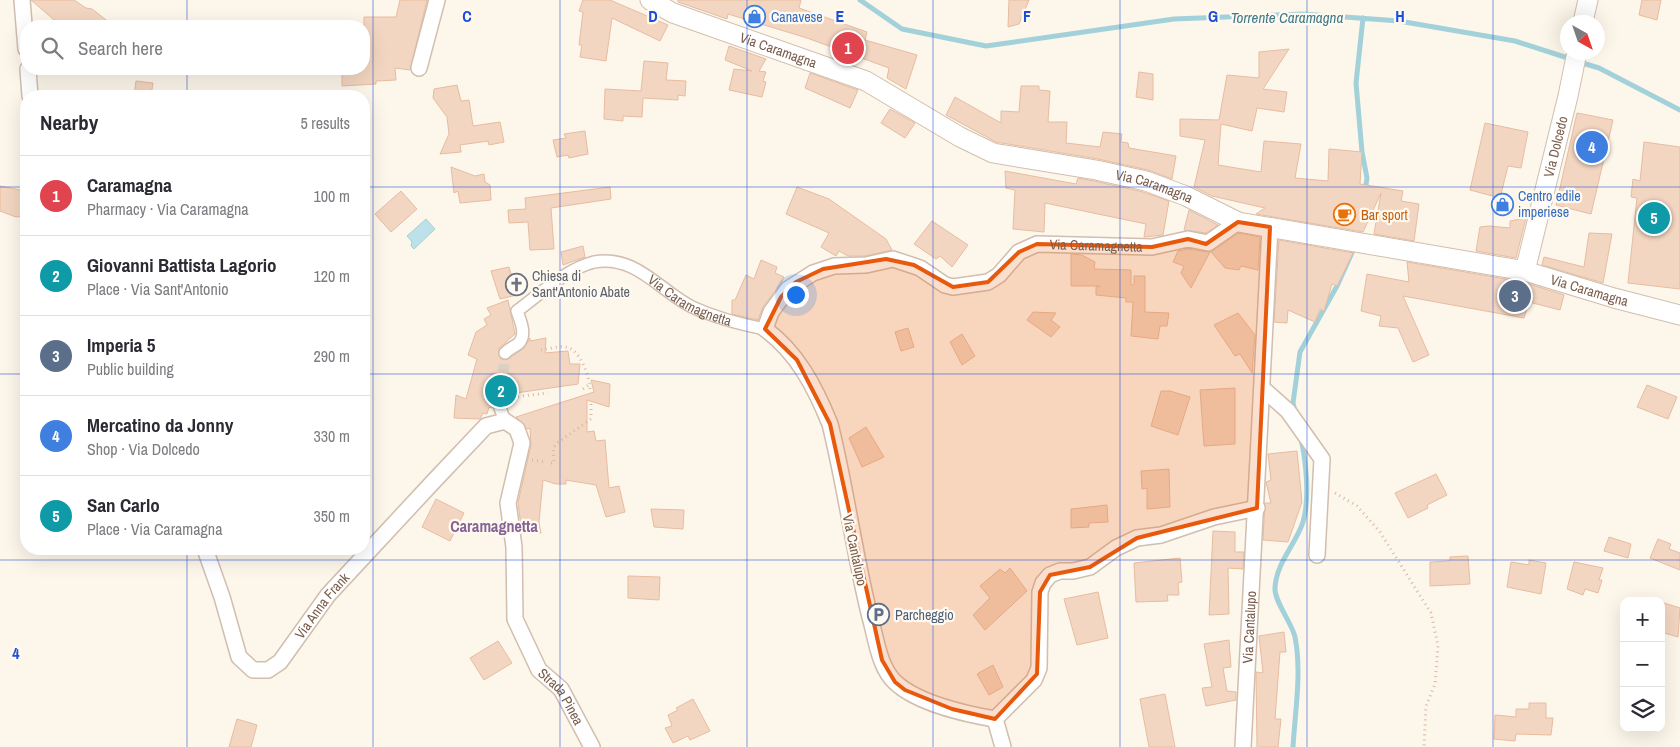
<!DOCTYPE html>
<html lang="en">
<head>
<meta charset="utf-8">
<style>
	body { margin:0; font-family:"Archivo Narrow",sans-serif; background:#f7f7f7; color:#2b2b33 }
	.controls { position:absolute; right:15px; bottom:15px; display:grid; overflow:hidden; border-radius:10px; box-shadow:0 5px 20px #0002 }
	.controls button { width:45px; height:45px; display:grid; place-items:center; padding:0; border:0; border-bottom:1px solid #e1e1e2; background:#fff; color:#2b2b33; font:25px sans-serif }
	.compass { position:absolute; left:1560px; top:15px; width:45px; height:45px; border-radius:50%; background:#fff; box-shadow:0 5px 20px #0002; rotate:140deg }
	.you { position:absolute; left:795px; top:294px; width:18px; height:18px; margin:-12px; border:4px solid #fff; border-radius:50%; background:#1a73e8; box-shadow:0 0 0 8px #1a73e833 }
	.badge { display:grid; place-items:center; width:32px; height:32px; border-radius:50%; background:#e9724d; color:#fff; font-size:16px; font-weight:700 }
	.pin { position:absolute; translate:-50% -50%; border:2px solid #fff; box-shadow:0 1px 5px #0006 }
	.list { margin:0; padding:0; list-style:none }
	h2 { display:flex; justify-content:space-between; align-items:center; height:65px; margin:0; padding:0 20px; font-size:21px }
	h2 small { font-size:16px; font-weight:400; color:#7c7c81 }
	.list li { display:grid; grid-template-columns:32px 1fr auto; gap:15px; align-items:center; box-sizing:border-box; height:80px; padding:0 20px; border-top:1px solid #e1e1e2 }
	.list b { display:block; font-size:19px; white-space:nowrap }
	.list p { margin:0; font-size:16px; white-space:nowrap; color:#7c7c81 }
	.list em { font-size:16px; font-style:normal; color:#7c7c81 }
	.icon { flex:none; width:28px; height:28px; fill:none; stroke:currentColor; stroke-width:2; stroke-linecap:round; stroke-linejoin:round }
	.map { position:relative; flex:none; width:1680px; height:747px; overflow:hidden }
	.search { position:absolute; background:#fff; box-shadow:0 5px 20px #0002; left:20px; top:20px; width:350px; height:55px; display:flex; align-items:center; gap:12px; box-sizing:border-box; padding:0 18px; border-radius:20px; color:#7c7c81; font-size:19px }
	.panel { position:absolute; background:#fff; box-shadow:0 5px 20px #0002; left:20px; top:90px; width:350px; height:465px; border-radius:20px }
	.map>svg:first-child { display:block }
	.water { fill:#bde1e8; stroke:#a3d1da }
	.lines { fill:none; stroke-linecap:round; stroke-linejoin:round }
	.stream { stroke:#a3d1da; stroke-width:5 }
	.building { fill:#f3d6c1; stroke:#e7bca0 }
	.pedestrian-tunnel { stroke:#dcd0c2; stroke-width:11; stroke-dasharray:11 5.5; stroke-linecap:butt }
	.pedestrian-casing { stroke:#d1beae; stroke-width:14 }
	.minor-casing { stroke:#d1beae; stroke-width:18 }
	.tertiary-casing { stroke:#d1beae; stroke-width:21 }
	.path { stroke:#d9b9a3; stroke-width:3; stroke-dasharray:1 4; stroke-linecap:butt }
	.pedestrian { stroke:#fff; stroke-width:11 }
	.minor { stroke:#fff; stroke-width:15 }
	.tertiary { stroke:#fff; stroke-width:19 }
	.marked { fill:#e8590c; fill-opacity:0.2; stroke:#e8590c; stroke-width:4; stroke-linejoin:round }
	.grid { fill:none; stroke:#1d4ed8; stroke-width:1; stroke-opacity:0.55 }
	.labels { text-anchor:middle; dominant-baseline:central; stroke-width:4.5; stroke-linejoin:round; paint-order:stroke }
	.shop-label { font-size:14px; fill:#366cbe; stroke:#fffaf1; text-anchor:start }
	.street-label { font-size:14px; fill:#7a5d4c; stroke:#fffaf1 }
	.food-label { font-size:14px; fill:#c56008; stroke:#fffaf1; text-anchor:start }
	.worship-label { font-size:14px; fill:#5b616d; stroke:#fffaf1; text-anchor:start }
	.service-label { font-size:14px; fill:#4e5e75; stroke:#fffaf1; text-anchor:start }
	.water-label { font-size:15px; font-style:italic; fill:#417986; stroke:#fffaf1 }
	.quarter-label { font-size:16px; font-weight:bold; fill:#856495; stroke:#fffaf1 }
	.grid-label { font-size:16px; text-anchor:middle; font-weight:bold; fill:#1d4ed8; stroke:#fffaf1; stroke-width:4.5; stroke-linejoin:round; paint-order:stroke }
</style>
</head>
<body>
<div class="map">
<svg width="1680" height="747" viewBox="0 0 1680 747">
	<rect width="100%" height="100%" fill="#fdf6ea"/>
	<path class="water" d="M426 219 435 229 414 249 411 246 412 242 407 236Z"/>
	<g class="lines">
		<path class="stream" d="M860 0 902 29 986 46 1174 19 1304 14 1399 21 1515 41 1571 59
			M1363 18 1356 83 1362 152 1367 178 1365 191
			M1579 62 1599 68 1680 110
			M1295 411 1293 403 1300 352 1337 286 1355 246
			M1293 747C1295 712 1302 672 1295 637 1292 623 1274 601 1275 588 1276 563 1296 544 1303 522 1310 499 1306 461 1301 439"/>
	</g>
	<path class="building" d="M31 0H74L86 8 92 9 114 26H61Z
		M400 0H427L410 70 395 68 396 80 376 81V84L342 86V69H364V17H396Z
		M583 0H610L668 25 660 41 612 18 606 61 580 57 582 45H579L583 12 579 11Z
		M678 0H801L799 8 867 32 865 40 917 55 906 89 887 78 889 68 807 38 728 14 727 19 678 2Z
		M1009 0H1029L1019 24 1008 27Z
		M1642 0H1661L1657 20 1639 15Z
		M729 46 766 59 759 71 766 72 763 81 766 82 762 97 729 90 734 69 752 71 725 60Z
		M1289 49 1263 89 1287 92 1284 112 1257 108 1252 131 1221 124 1218 165 1261 172 1264 141 1301 144 1295 178 1328 181 1329 149 1362 152 1360 184 1403 191 1401 201 1419 204 1414 241 1374 234 1381 193 1363 232 1256 214 1265 208 1212 196 1194 187 1205 140 1180 136V119L1219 120 1227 75 1259 78V52Z
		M644 61 668 63 666 80 686 81 685 96 678 95V100L643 98 642 117 623 116V121L604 119 605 89 641 91Z
		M1139 72 1153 74V100L1136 97Z
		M810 73 858 90 850 108 805 88Z
		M136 81 153 83 151 96H134Z
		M457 85 461 101 469 100 473 126 500 122 504 142 489 145 488 141 460 145 461 152 440 154 449 134 447 117 433 98 434 89Z
		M1021 86H1039V90L1050 91 1048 122H1067L1066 143 1100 147 1103 132 1122 134 1121 142 1128 143 1129 148 1176 156 1172 179 1148 170 1098 159 996 142 946 115 955 97 1001 123V111L1019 112Z
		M890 109 915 123 905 138 881 123Z
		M1577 113 1613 120 1591 214 1556 205Z
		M1485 123 1528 132 1521 168 1508 166 1500 198 1470 190Z
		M585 131 588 154 569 158 568 155 557 157 553 140 566 138 564 134Z
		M1644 142 1680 147V289L1628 283 1637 198 1631 197 1633 179 1640 181Z
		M451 167 475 176 484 174 485 182 490 185 491 200 460 203 458 191 454 193Z
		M1005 171 1076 184 1078 178 1094 181 1143 192 1169 201 1163 235 1144 237 1146 224 1045 203 1044 232 1013 229 1015 190 1006 188Z
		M0 186 26 191V216L16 217 0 211Z
		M610 187 611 199 551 208 554 249 530 250 528 222 509 223 508 210 526 209 525 198Z
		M797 187 829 199 886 239 892 250 865 256H848L839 251 836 256 821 247 829 233 786 214Z
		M401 191 417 209 391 232 375 214Z
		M1189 210 1218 225 1206 233 1184 230Z
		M1526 218 1516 258 1476 251 1480 227 1489 226 1510 228V221Z
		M932 221 968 245 952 267 940 256 936 259 914 244Z
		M1238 233 1260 237 1258 270 1241 266 1239 270 1225 268 1211 252Z
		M1589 233 1612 234 1603 283 1542 265 1544 257 1584 267Z
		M1279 240 1353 253 1337 286 1332 284 1324 311 1320 309 1315 322 1288 310 1287 323 1274 322Z
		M583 246 585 257 563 265 561 252Z
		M1188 249 1210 252 1191 288 1181 273 1184 266 1173 262 1178 251Z
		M1071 254 1082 255 1095 262 1094 269 1131 270V285H1134V276H1145V312L1169 313 1167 326H1160L1158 339 1131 336 1133 302H1126V298L1096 295V287L1100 286H1071Z
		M761 260 777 267 775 273 784 277 781 283 763 307 758 320 732 314V300H735L746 275 754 279Z
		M1407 262 1523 282 1564 295 1560 310 1529 302 1524 318 1403 296 1429 355 1413 362 1398 328 1379 326 1381 316 1361 311 1367 274 1409 282Z
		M509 267 517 295 500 299 491 271Z
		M508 300 515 334 499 348 500 358 504 360 510 358 524 348 530 338V341L546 338 545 353 568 351 570 364H580L578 384 509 394V384L499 381 495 387 492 408 489 407 487 414 483 413 480 419 454 418 456 395 466 399 477 359 468 355 476 332 487 325 484 319 491 315 487 308Z
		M1033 312 1056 313 1051 320 1060 327 1051 337 1027 320Z
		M1238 313 1255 335 1252 373 1240 354 1235 356 1214 325Z
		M908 328 914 347 901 351 895 332Z
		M962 334 975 356 962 365 950 342Z
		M591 380 610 384 609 407 587 400V432L594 431 596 441 605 440 609 488 619 486 625 512 606 517 596 485 566 480V484H556L543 480 539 522 541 533H522L518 503 531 445 530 428 527 429 516 417 594 392Z
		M1647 385 1677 397 1668 419 1637 407Z
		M1235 388V444L1204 446 1200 390Z
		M1161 391H1170L1190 397 1178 435 1151 426Z
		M866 427 884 457 862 467 849 438Z
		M1297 451 1302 502 1288 542 1263 540 1265 503H1271L1266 482 1271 480 1268 454Z
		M1169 469 1170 507 1147 509V488L1142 489 1141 471Z
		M1436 474 1447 495 1427 505 1428 508 1408 518 1395 493Z
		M436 499 464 513 450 541 422 527Z
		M1107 505 1108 522 1089 523V527L1071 528V509Z
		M651 509 684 510 683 529 654 527Z
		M1213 531 1235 532V552H1244L1243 569 1228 568 1229 614 1209 615Z
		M1609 537 1631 544 1628 558 1604 551Z
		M1658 539 1671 544 1669 549 1680 553V570L1650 558Z
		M1468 556 1470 584 1430 586V562L1450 561V557Z
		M1180 558 1182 582 1178 583 1179 595H1167L1168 601 1136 602 1134 563Z
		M1529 560 1546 563 1541 594 1507 587 1511 562 1529 565Z
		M1574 562 1603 568 1599 580H1602L1598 593 1585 589 1583 595 1567 589Z
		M1010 568 1027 591 985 630 973 615 990 598 980 586 1000 569 1005 573Z
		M628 576 660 577 659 600 628 598Z
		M1098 592 1108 638 1077 645 1064 599Z
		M1661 602 1680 608 1678 637 1661 632Z
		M1284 632 1286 652H1280L1275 719H1281L1278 747H1257L1256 672 1263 673 1259 636Z
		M1229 640 1231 667 1223 668 1227 691 1236 692V700L1206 706 1202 688 1212 687 1204 644Z
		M498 641 512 663 484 680 470 658Z
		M993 665 1003 687 989 695 977 674Z
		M1165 694 1175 747H1149L1140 699Z
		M693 699 710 731 690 740 688 736 673 743 665 728 672 726 668 715 678 710 676 708Z
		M1529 703H1546V718H1553L1551 735 1516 734 1515 741 1494 739 1495 715 1516 717V709H1529Z
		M237 719 257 725 251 747H229Z"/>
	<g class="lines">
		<path class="pedestrian-tunnel" d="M502 388 504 364"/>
		<defs>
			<g id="pedestrian">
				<path id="s1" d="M505 353C509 348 515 347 519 343 527 334 520 320 517 311 540 294 566 269 594 262 635 254 660 291 692 307 716 318 739 324 765 329"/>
				<path d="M502 388 500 408 505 421"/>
			</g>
			<g id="minor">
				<path d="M22 0 26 49"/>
				<path d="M419 68 437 0"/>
				<path d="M28 69 30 96"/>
				<path d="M1262 388 1288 411 1322 459 1317 555"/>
				<path id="s2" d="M205 549 222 597 239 657 253 670H268L280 662 328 595 433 482 486 426 505 421 517 429 522 443 508 503 514 547 515 619 539 670 561 689 592 747"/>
				<path id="s3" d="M995 719C965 714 918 703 896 683 879 668 876 638 870 617 854 553 846 488 830 424 815 387 797 352 765 329L771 312 788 289 813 273 834 266 866 265 893 259 920 268 945 285 953 287 988 282 999 275 1019 252 1037 244 1152 247 1188 239 1208 243 1238 222"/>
				<path d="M1003 747 995 719 1034 680 1039 668 1040 592 1043 583 1050 575 1060 571H1073L1090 567 1116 548 1137 538 1161 535 1214 517 1257 508"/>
				<path id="s4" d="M1243 747 1270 227"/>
			</g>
			<g id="tertiary">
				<path id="s5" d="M650 0 673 13 866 81 960 137 993 153 1096 170 1146 181 1186 196 1238 222 1525 271 1614 298 1680 315"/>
				<path d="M1583 22 1588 0"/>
				<path id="s6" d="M1525 271 1568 96 1577 52"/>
			</g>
		</defs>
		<use href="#pedestrian" class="pedestrian-casing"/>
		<use href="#minor" class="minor-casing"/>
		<use href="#tertiary" class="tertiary-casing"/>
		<path class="path" d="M541 350C548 349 557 346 565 347 580 348 590 377 590 390
			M583 389 590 384
			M513 397 548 393
			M532 460 544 462
			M551 463H554L553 448 557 443 591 419V401
			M1335 493 1357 506 1380 532 1431 613 1438 646 1435 684 1426 706 1424 747"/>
		<use href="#pedestrian" class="pedestrian"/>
		<use href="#minor" class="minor"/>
		<use href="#tertiary" class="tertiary"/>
	</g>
	<path class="marked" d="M1238 222 1270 227 1257 508 1137 538 1090 567 1050 575 1040 592 1037 674 995 719 952 709 905 690 895 682 882 660 830 424 797 360 765 329 781 297 796 282 823 269 886 259 914 265 953 287 988 282 1019 252 1037 244 1152 247 1188 239 1206 244Z"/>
	<path class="grid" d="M187 0V26M373 0V747M560 0V747M747 0V747M933 0V747M1120 0V747M1307 0V747M1493 0V747M187 69V96M0 187H26M364 187H1680M0 374H26M364 374H1680M187 549V747M0 560H1680"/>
	<defs>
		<symbol id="shop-ring" viewBox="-11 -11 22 22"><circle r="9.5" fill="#fffaf1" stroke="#3f7fe0" stroke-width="1.5"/><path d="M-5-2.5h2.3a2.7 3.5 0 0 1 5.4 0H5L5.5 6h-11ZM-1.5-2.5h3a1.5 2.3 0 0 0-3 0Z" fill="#3f7fe0"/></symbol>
		<symbol id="cafe-ring" viewBox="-11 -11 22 22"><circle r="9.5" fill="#fffaf1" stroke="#e8710a" stroke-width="1.5"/><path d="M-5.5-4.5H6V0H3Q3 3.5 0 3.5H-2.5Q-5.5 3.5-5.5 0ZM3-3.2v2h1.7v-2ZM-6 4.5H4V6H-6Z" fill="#e8710a"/></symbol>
		<symbol id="church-ring" viewBox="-11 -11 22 22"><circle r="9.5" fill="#fffaf1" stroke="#6b7280" stroke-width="1.5"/><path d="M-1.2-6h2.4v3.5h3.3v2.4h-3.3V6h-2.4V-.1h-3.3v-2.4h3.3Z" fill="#6b7280"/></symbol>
		<symbol id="parking-ring" viewBox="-11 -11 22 22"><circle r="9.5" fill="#fffaf1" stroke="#5c6f8a" stroke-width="1.5"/><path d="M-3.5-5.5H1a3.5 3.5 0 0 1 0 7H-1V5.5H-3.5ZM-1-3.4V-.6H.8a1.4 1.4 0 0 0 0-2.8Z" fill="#5c6f8a"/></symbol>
	</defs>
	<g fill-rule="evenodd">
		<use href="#shop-ring" x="742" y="4" width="25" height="25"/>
		<use href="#shop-ring" x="1490" y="192" width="25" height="25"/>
		<use href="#cafe-ring" x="1332" y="202" width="25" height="25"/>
		<use href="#church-ring" x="504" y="272" width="25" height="25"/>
		<use href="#parking-ring" x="866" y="602" width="25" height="25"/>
	</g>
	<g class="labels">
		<g class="shop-label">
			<text x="771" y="17">Canavese</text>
			<text x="1518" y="196">Centro edile<tspan x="1518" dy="16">imperiese</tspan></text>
		</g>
		<g class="street-label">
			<text stroke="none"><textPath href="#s5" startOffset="138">Via Caramagna</textPath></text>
			<text stroke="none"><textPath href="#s6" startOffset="128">Via Dolcedo</textPath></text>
			<text stroke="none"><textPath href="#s5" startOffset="542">Via Caramagna</textPath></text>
			<text stroke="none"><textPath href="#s3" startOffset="875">Via Caramagnetta</textPath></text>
			<text stroke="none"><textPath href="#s5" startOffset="992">Via Caramagna</textPath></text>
			<text stroke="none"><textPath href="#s1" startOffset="249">Via Caramagnetta</textPath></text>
			<text transform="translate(855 550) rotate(78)">Via Cantalupo</text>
			<text stroke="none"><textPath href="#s2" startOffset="232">Via Anna Frank</textPath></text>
			<text stroke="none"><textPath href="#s4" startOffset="120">Via Cantalupo</textPath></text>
			<text stroke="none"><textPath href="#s2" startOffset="794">Strada Pinea</textPath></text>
		</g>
		<g class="food-label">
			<text x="1361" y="215">Bar sport</text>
		</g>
		<g class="worship-label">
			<text x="532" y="276">Chiesa di<tspan x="532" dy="16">Sant'Antonio Abate</tspan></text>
		</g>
		<g class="service-label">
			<text x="895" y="615">Parcheggio</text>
		</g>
		<g class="water-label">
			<text x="1287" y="17">Torrente Caramagna</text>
		</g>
		<g class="quarter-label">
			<text x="494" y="526">Caramagnetta</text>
		</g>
	</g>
	<g class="grid-label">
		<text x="467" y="22">C</text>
		<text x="653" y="22">D</text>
		<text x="840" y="22">E</text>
		<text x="1027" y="22">F</text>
		<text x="1213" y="22">G</text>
		<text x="1400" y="22">H</text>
		<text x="16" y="659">4</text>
	</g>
</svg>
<div class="controls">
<button>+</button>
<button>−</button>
<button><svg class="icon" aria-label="layers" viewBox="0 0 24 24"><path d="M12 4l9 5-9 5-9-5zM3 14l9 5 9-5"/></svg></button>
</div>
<svg class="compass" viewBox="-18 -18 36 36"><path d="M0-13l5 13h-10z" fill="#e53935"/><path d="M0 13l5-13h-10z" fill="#7c7c81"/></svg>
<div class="you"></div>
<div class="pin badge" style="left:848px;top:48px;background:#e0444e">1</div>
<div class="pin badge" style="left:501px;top:391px;background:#0f9aa8">2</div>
<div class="pin badge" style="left:1515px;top:296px;background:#5c6f8a">3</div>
<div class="pin badge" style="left:1592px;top:147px;background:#3f7fe0">4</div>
<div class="pin badge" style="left:1654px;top:218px;background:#0f9aa8">5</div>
<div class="search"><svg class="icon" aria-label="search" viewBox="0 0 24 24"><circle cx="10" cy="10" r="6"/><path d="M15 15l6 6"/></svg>Search here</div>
<section class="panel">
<h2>Nearby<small>5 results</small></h2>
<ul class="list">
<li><span class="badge" style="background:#e0444e">1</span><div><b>Caramagna</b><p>Pharmacy · Via Caramagna</p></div><em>100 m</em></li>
<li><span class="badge" style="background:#0f9aa8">2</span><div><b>Giovanni Battista Lagorio</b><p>Place · Via Sant'Antonio</p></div><em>120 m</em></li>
<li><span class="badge" style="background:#5c6f8a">3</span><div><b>Imperia 5</b><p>Public building</p></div><em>290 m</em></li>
<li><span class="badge" style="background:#3f7fe0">4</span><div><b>Mercatino da Jonny</b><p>Shop · Via Dolcedo</p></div><em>330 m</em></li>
<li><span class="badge" style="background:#0f9aa8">5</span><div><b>San Carlo</b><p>Place · Via Caramagna</p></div><em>350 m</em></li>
</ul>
</section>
</div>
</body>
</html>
